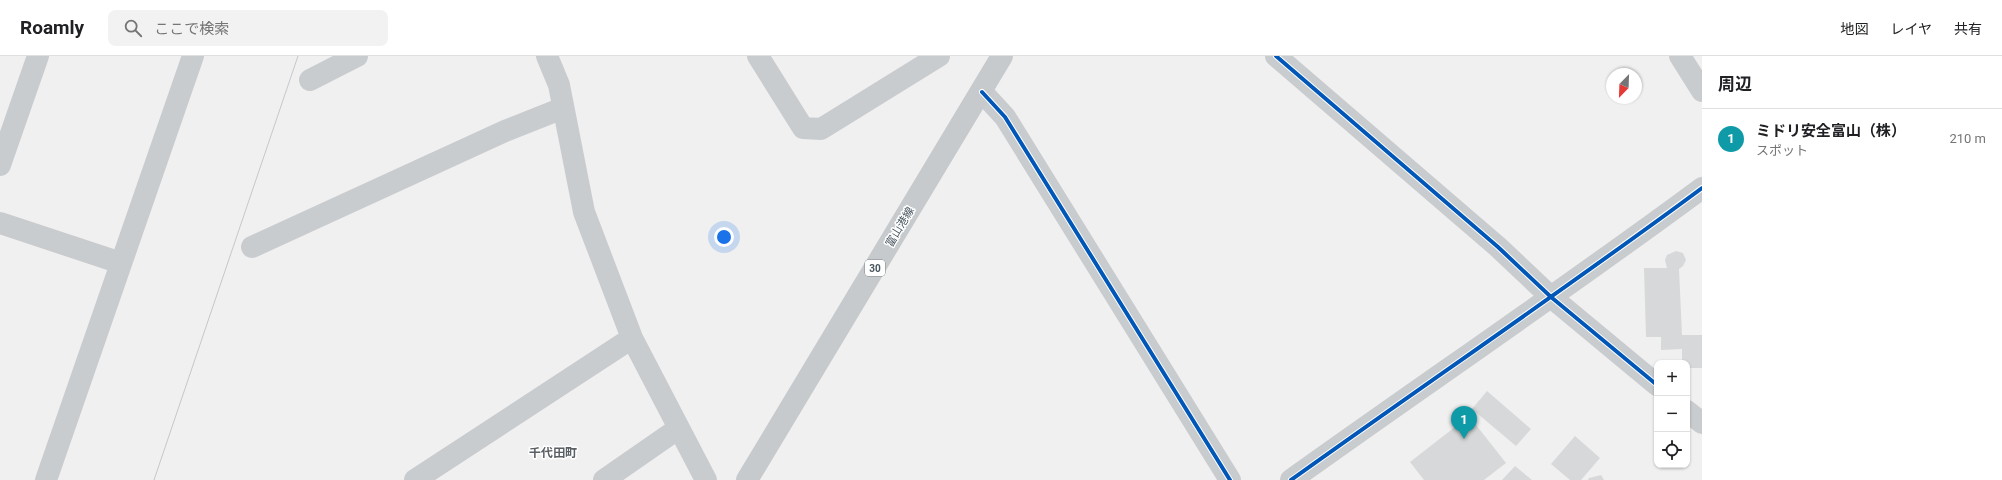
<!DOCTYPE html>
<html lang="ja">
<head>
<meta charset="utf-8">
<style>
	body { margin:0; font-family:Roboto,"Noto Sans JP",sans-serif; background:#f2f2f2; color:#202124 }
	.controls { position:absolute; right:12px; bottom:12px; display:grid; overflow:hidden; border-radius:8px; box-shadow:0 1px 3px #0004 }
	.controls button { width:36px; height:36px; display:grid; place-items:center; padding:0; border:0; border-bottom:1px solid #e0e0e0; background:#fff; color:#202124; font:20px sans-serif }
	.compass { position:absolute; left:1606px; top:12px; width:36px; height:36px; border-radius:50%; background:#fff; box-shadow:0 1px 3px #0004; rotate:203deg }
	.you { position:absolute; left:724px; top:181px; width:14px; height:14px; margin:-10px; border:3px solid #fff; border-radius:50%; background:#1a73e8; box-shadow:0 0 0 6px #1a73e833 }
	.badge { display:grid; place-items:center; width:26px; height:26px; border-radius:50%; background:#828b91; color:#fff; font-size:13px; font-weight:700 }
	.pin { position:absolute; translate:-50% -33px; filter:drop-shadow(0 1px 2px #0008) }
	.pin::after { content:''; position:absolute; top:21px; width:14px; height:12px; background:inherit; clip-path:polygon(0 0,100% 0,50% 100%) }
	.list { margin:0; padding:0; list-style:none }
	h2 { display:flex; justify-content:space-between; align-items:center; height:52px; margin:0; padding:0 16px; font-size:17px }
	h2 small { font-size:13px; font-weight:400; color:#757577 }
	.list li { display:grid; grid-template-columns:26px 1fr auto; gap:12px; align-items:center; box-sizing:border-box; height:60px; padding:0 16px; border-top:1px solid #e0e0e0 }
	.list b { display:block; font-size:15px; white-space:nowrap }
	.list p { margin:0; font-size:13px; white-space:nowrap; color:#757577 }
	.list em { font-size:13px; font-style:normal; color:#757577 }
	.icon { flex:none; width:22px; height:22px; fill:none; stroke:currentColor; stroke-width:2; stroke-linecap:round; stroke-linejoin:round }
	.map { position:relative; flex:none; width:1702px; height:424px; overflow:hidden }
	header { display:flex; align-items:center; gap:24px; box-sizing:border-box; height:56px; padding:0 20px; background:#fff; border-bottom:1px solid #e0e0e0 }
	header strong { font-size:19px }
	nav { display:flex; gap:22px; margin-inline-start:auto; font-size:14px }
	.search { width:280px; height:36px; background:#f2f2f2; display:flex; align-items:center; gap:10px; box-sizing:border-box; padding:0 14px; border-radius:8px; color:#757577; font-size:15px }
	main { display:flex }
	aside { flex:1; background:#fff }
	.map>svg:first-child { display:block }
	.building { fill:#d7d8d9 }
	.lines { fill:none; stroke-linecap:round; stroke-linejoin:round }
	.minor { stroke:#c9cccf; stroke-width:22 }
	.major { stroke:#c6cacd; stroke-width:22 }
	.tram { stroke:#c5c7c9; stroke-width:1 }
	.cycleway-casing { stroke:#fff; stroke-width:6 }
	.cycleway { stroke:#0057b8; stroke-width:4 }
	.labels { text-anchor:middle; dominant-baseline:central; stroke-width:3; stroke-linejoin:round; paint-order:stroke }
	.shield { fill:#fff; stroke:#7e878e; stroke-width:1 }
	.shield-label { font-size:10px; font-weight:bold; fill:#46545e }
	.street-label { font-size:11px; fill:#46545e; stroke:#fff }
	.neighbourhood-label { font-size:12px; font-weight:bold; fill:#5b6065; stroke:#fff }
</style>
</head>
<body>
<header>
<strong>Roamly</strong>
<div class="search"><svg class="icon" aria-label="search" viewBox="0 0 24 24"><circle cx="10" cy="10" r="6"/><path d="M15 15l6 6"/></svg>ここで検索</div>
<nav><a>地図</a><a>レイヤ</a><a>共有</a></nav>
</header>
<main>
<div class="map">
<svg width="1702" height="424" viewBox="0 0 1702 424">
	<rect width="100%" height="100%" fill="#f1f0f0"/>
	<path class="building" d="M1676 195 1683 197 1686 204 1683 210 1679 213 1682 279H1702V312H1687V307H1682V293L1661 294V281H1646L1644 212H1667L1665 204 1667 199Z
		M1487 335 1531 373 1516 390 1472 353Z
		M1469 360 1506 407 1484 424H1424L1410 406Z
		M1575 380 1600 402 1581 424H1570L1551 408Z
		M1515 410 1532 424H1502Z
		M1601 419 1604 424H1588L1589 422Z"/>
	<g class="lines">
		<path class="minor" d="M547 0 559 29 584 156 632 282 706 424
			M758 0 803 72 821 73 939 0
			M1276 0 1498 191 1551 241 1657 329
			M1680 0 1702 35
			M310 24 357 0
			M982 36 1005 61 1230 424
			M0 109 38 0
			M0 167 121 207
			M252 191 505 75 563 52
			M1687 355 1702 367
			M46 424 193 0
			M415 424 632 282
			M604 424 679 372
			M1291 424C1428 326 1567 232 1702 132"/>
		<path class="major" d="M747 424 1002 0"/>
		<path class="tram" d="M154 424 298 0"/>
		<defs>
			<path id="cycleway" d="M1276 0 1498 191 1551 241 1657 329
				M982 36 1005 61 1230 424
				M1291 424C1428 326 1567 232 1702 132"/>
		</defs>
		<use href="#cycleway" class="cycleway-casing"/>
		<use href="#cycleway" class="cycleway"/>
	</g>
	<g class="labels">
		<rect class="shield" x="865" y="204" width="20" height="16" rx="3"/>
		<g class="shield-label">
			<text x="875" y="212">30</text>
		</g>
		<g class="street-label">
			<text transform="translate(900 171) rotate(-59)">富山港線</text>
		</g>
		<g class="neighbourhood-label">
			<text x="553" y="397">千代田町</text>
		</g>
	</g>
</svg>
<div class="controls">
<button>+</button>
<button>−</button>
<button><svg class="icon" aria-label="locate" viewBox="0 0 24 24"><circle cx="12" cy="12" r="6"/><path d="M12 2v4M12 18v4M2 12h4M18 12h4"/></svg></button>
</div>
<svg class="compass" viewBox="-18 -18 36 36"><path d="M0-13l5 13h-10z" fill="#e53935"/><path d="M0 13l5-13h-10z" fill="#757577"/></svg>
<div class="you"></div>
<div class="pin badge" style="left:1464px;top:383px;background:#0f9aa8">1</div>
</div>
<aside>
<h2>周辺<small></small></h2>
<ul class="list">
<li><span class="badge" style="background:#0f9aa8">1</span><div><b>ミドリ安全富山（株）</b><p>スポット</p></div><em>210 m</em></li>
</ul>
</aside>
</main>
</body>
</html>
